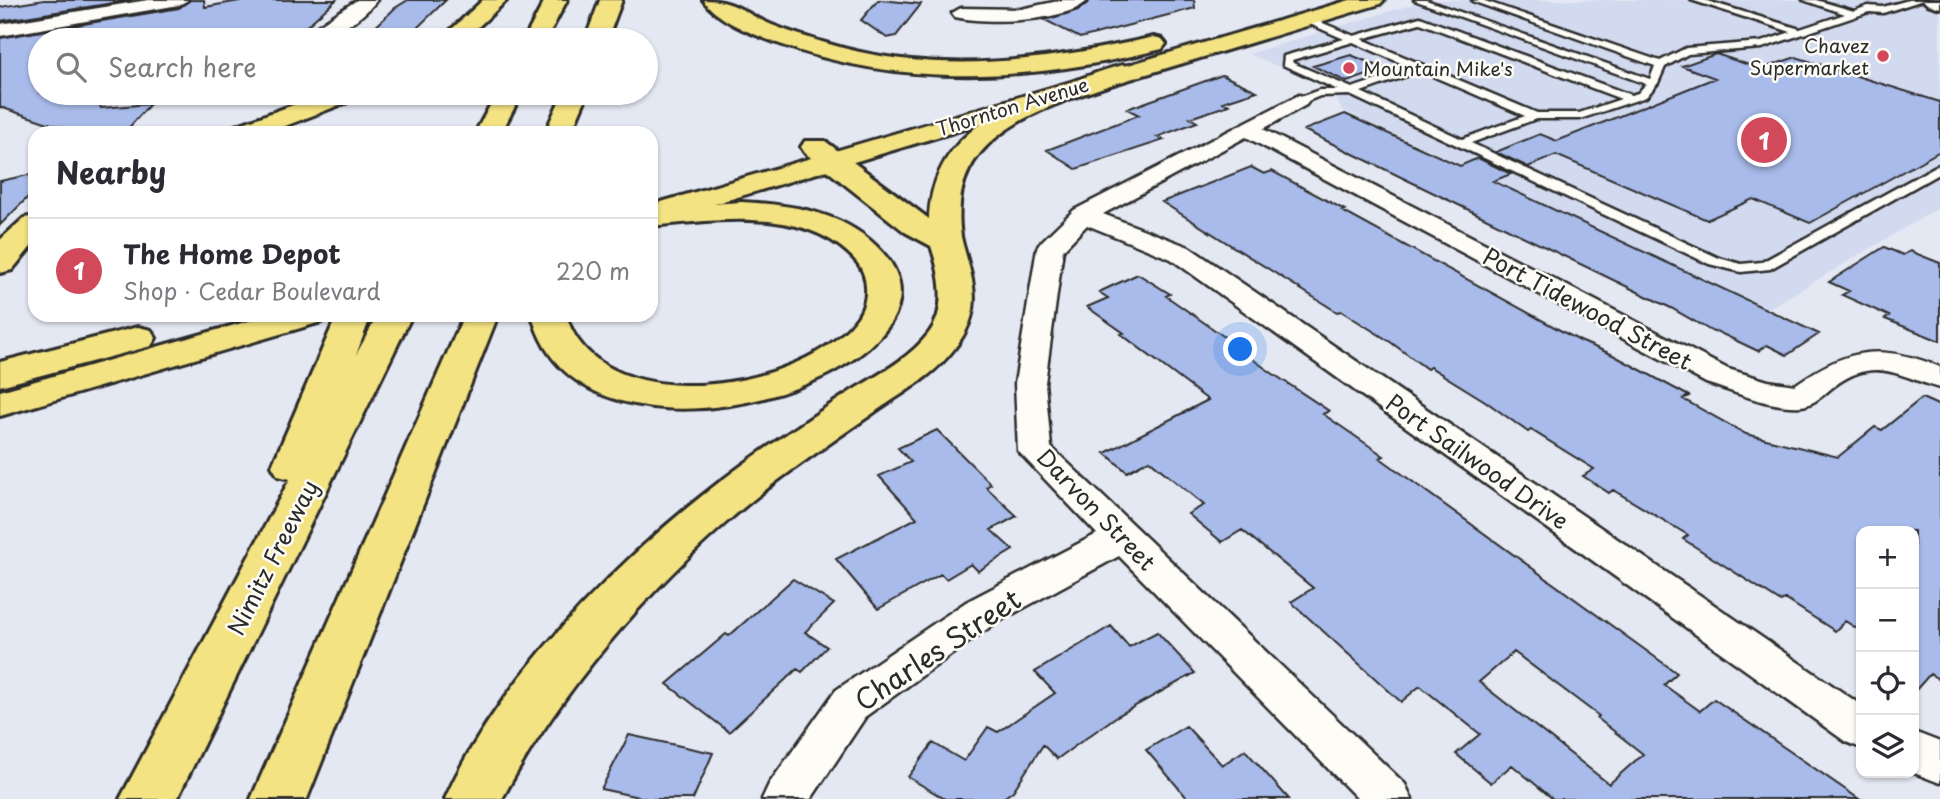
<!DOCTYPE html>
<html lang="en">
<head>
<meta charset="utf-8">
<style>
	body { margin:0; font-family:"Playpen Sans",sans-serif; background:#f2f2f3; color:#2b2b33 }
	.controls { position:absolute; right:21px; bottom:21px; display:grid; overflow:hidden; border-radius:14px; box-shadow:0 2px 5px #0004 }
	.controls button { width:63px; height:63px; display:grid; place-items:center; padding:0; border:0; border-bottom:2px solid #e1e1e2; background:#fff; color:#2b2b33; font:35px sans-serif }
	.you { position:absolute; left:1241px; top:350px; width:24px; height:24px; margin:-18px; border:5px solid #fff; border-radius:50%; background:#1a73e8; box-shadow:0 0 0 10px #1a73e833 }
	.badge { display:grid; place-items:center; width:46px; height:46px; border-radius:50%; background:#d1495b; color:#fff; font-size:23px; font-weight:700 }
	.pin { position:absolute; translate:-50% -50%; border:4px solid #fff; box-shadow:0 2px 7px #0006 }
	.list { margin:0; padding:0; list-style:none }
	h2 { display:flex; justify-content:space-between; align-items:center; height:91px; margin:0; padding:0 28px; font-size:30px }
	h2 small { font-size:23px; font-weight:400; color:#7c7c81 }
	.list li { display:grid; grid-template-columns:46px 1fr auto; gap:21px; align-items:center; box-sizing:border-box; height:105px; padding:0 28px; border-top:2px solid #e1e1e2 }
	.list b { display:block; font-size:26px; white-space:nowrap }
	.list p { margin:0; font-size:23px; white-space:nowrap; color:#7c7c81 }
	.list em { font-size:23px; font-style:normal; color:#7c7c81 }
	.icon { flex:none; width:38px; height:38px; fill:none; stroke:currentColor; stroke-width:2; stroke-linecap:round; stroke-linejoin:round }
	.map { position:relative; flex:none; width:1940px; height:799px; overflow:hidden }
	.search { position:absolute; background:#fff; box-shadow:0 2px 5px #0004; left:28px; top:28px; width:630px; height:77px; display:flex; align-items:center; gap:18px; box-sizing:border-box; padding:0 24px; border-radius:38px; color:#7c7c81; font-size:26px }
	.panel { position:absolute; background:#fff; box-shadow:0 2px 5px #0004; left:28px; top:126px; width:630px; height:196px; border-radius:21px }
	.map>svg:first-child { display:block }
	.built { fill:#d2daf0 }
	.building { fill:#a8bbea; stroke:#2b2b2b; stroke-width:2; fill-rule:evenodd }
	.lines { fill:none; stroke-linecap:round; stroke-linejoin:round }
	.lane-casing { stroke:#2b2b2b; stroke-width:5 }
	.street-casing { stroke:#2b2b2b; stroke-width:5 }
	.secondary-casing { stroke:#2b2b2b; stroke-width:6 }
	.primary-casing { stroke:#2b2b2b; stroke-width:6 }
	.highway-casing { stroke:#2b2b2b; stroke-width:6 }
	.lane { fill:#fdfcf7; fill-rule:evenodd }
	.street { fill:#fdfcf7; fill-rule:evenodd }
	.secondary { fill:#fdfcf7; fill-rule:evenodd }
	.primary { fill:#f4e382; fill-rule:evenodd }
	.highway { fill:#f4e382; fill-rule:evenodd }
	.poi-dot { fill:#d1495b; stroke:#fdfcf7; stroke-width:2.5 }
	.labels { text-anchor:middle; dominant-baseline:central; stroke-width:5; stroke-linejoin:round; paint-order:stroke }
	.far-poi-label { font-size:19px; fill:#2b2b2b; stroke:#fdfcf7; text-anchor:end }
	.far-street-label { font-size:19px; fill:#2b2b2b; stroke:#fdfcf7 }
	.street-label { font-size:23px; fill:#2b2b2b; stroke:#fdfcf7 }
	.near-street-label { font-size:28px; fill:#2b2b2b; stroke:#fdfcf7 }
</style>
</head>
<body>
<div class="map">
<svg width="1940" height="799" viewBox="0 0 1940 799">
	<rect width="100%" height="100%" fill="#e4e8f3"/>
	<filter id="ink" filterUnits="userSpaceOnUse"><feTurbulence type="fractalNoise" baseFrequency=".0143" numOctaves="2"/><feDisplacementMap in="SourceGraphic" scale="14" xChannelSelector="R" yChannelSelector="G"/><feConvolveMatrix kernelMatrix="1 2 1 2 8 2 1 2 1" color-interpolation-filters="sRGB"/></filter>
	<g filter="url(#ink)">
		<path class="built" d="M1427 0H1914L1940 8V207L1768 309 1342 110 1330 89 1249 54Z"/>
		<path class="building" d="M44 0H132L0 21V7Z
			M190 0H204L205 7 245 0H336L291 40H119V35L90 40H40V93H96L101 108 150 104 126 131 78 133 0 107V38L179 8Z
			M408 0H446L414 31 395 40H362L395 8Z
			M878 0H881L921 4 896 36 887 38 861 20Z
			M1091 0H1194L1195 8 1080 38 1045 20 1078 10Z
			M1716 54 1761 69 1796 57 1940 102V151L1810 223 1753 199 1707 220 1556 155 1528 167 1496 152 1540 134 1557 141 1715 78 1682 66Z
			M1351 55 1385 69 1347 82 1313 66Z
			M1222 75 1257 91 1223 102 1229 105 1190 118 1197 122 1157 137 1164 140 1076 169 1047 150 1139 115 1127 109Z
			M1345 114 1460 166 1478 158 1511 174 1493 181 1819 334 1787 355 1767 345 1758 351 1716 331 1713 332 1671 308 1304 130Z
			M1251 167 1264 174 1272 171 1345 210 1342 211 1580 341 1611 354 1689 396 1683 399 1746 434 1838 457 1875 427 1882 430 1922 398 1940 406V680L1930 674 1914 692V531H1861V631L1845 621 1835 631 1785 599 1781 602 1683 539 1688 535 1613 490 1609 493 1583 476 1594 469 1531 430 1528 432 1485 401 1430 367 1427 369 1389 341 1341 311 1337 312 1162 202Z
			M33 174 32 193 0 225V181Z
			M1884 247 1903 255 1910 251 1940 263V341L1885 319 1889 316 1842 295 1849 291 1829 282Z
			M1138 274 1170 294 1166 296 1242 349 1240 350 1269 371 1329 411 1323 414 1384 456 1380 458 1677 673 1664 685 1700 711 1714 699 1859 799H1553L1512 765 1491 783 1456 754 1480 734 1420 686 1401 702 1291 602 1313 588 1242 530 1222 542 1188 514 1204 505 1149 460 1127 472 1105 453 1208 400 1121 334 1124 333 1087 307 1108 298 1099 292ZM1514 652 1599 716 1597 718 1643 754 1609 784 1479 682Z
			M937 430 991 484 986 487 1017 516 991 530 1013 550 978 571 971 564 946 579 941 574 878 609 836 559 917 518 879 476 911 462 898 448Z
			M793 579 834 604 805 632 827 647 802 672 797 669 729 732 667 684 726 634 729 636Z
			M1111 626 1129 647 1157 632 1195 673 1117 716 1057 759 1043 745 1013 791 1002 799H945L908 777 933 743 964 761 988 727 998 732 1055 693 1035 672Z
			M1186 726 1222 765 1245 750 1289 799H1188L1146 750Z
			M629 735 713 753 693 799H648L601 789Z"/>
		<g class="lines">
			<defs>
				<path id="lane" d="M1414 0H1426L1650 79 1655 66 1472 1 1482 0 1660 61 1686 48 1761 42 1791 32 1691 0H1704L1800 29 1845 14 1803 0H1816L1854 11 1868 6 1883 7 1909 0H1923L1883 13 1869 12 1762 48 1688 54 1665 67 1658 83 1646 97 1580 119H1536L1471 143 1719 258 1741 264 1762 262 1936 166 1940 165V173L1770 269 1741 272 1709 264 1350 95 1320 96 1303 103H1295V99L1319 90H1338L1283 65 1284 56 1344 39 1303 21V17L1306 16 1354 36 1420 17 1631 95 1638 93 1646 84ZM1420 23 1621 99 1579 113H1537L1362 39ZM1353 42 1412 68 1352 88 1293 63 1292 60ZM1421 71 1525 116 1462 139 1361 92Z"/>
				<path id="street" d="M148 0H188L179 5 0 36V24Z
					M357 0H377C357 25 326 41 296 40Z
					M1063 0H1088C1067 23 983 24 955 17L952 13 961 8 1021 9Z
					M1299 95 1306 97 1309 101 1306 105 1263 129 1728 369 1768 381 1795 385C1847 348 1880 343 1940 367V388C1897 376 1875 355 1833 387 1824 394 1814 405 1801 406 1770 408 1735 392 1706 383L1246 137 1103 214 1189 247 1861 705V748L1846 742 1171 259 1087 225 1063 250 1045 383 1051 447 1405 784 1412 799H1358L1119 556 994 624 866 716 811 799H762L769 784 836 690 966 602 1097 534 1018 451 1015 383 1037 248 1041 242 1074 210Z
					M1914 732 1940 742V783L1914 773Z"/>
				<path id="secondary" d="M1923 0H1940V8L1927 4Z"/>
				<path id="primary" d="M1350 0H1384L1380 4 651 223V205Z
					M270 315H326L321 322 0 416V391Z
					M138 327 151 330 156 338 151 346 0 386V362Z"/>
				<path id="highway" d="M483 0H507L464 40H440Z
					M545 0H567L546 40H524Z
					M600 0H622L607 40H585Z
					M703 0C736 0 743 13 772 25 795 34 818 41 843 48 945 75 1053 60 1154 37L1162 39 1166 44 1162 49C1034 81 903 89 777 43 753 34 719 22 703 0Z
					M1123 65 1132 67 1135 72 1132 77C1069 101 966 122 960 203 959 217 959 231 963 245 975 287 983 312 954 349 933 377 900 394 872 414 840 436 808 458 777 481 670 562 565 681 502 799H445C503 668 647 530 765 449 794 429 823 409 853 390 880 374 910 358 929 333 948 308 940 273 931 246L905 232 805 153 801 147 805 141H825L929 219C932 139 994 109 1062 86 1082 78 1102 70 1123 65Z
					M326 93H362L358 98 267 133H229L232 127Z
					M497 93H522L501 133H475Z
					M563 93H588L571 133H545Z
					M742 202C794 205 847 212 883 253 987 369 579 503 532 315H566C598 423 805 392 858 317 869 301 869 277 857 262 808 205 717 220 651 226V208Z
					M35 216V242L12 270 0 273V240L24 218Z
					M337 315H371L356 355 378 315H412L177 799H120L290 479 278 476 272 466Z
					M464 315H498L307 799H251Z"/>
			</defs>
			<use href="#lane" class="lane-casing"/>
			<use href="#street" class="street-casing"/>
			<use href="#secondary" class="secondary-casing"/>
			<use href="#primary" class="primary-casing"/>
			<use href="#highway" class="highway-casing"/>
			<use href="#lane" class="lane"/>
			<use href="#street" class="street"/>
			<use href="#secondary" class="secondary"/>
			<use href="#primary" class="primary"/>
			<use href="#highway" class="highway"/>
		</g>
	</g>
	<g class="poi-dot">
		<circle cx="1883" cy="56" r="7"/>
		<circle cx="1349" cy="68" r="7"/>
	</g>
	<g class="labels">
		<g class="far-poi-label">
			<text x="1869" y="45">Chavez<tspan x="1869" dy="22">Supermarket</tspan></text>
			<text x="1363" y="68" text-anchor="start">Mountain Mike's</text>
		</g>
		<g class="far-street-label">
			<text transform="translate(1012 106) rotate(-17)">Thornton Avenue</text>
		</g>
		<g class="street-label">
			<text transform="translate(1588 308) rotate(28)">Port Tidewood Street</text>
			<text transform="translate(1478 461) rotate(35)">Port Sailwood Drive</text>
			<text transform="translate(1097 509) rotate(46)">Darvon Street</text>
			<text transform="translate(272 557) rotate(-63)">Nimitz Freeway</text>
		</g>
		<g class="near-street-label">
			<text transform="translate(937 649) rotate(-34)">Charles Street</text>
		</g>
	</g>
</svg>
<div class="controls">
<button>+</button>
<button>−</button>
<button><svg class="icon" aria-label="locate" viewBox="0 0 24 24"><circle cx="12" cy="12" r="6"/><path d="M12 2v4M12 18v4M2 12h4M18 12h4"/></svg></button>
<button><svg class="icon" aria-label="layers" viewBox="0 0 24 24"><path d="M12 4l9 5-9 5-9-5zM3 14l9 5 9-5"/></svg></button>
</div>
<div class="you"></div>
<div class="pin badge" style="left:1764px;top:140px">1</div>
<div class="search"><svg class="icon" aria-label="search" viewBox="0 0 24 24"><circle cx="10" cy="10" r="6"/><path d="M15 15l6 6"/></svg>Search here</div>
<section class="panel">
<h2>Nearby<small></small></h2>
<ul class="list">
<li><span class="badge">1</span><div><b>The Home Depot</b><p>Shop · Cedar Boulevard</p></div><em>220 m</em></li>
</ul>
</section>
</div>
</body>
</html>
